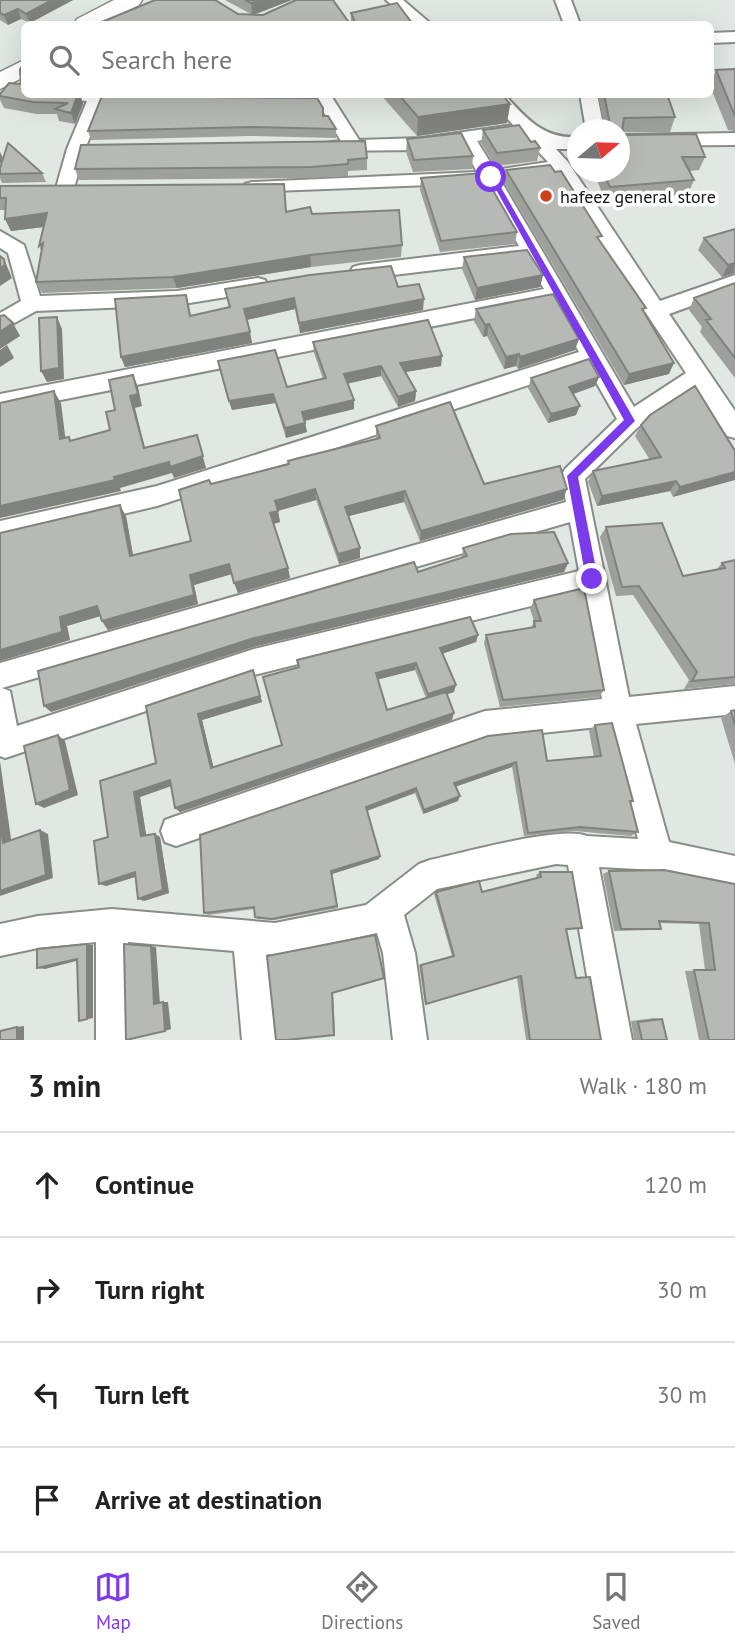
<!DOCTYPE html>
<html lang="en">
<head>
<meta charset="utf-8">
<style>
	body { margin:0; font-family:"PT Sans",sans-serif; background:#f2f2f2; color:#222 }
	.compass { position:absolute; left:567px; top:119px; width:63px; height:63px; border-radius:50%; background:#fff; box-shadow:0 7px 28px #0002; rotate:71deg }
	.stop { position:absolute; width:21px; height:21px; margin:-16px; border:5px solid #7c3aed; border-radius:50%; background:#fff }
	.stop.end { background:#7c3aed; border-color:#fff; box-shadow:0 2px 7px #0008 }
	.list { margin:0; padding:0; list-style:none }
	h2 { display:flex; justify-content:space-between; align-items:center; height:91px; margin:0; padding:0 28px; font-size:30px }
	h2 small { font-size:23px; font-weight:400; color:#767676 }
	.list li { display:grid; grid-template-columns:46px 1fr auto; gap:21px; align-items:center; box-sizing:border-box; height:105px; padding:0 28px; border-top:2px solid #e0e0e0 }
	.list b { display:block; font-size:26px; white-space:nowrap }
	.list em { font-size:23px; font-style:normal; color:#767676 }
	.icon { flex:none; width:38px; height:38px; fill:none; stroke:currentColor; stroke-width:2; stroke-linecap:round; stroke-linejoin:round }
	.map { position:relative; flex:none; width:735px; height:1040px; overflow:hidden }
	.search { position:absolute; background:#fff; box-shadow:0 7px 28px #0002; left:21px; right:21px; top:21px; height:77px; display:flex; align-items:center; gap:18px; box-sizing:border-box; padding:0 24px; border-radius:10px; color:#767676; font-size:26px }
	.sheet { height:511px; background:#fff }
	nav { display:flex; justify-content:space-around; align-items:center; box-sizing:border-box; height:98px; border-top:2px solid #e0e0e0; background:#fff; font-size:19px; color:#767676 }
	nav a { display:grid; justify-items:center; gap:4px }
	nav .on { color:#7c3aed }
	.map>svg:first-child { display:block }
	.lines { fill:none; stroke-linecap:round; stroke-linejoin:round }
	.minor-casing { stroke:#888d88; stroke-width:4 }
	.secondary-casing { stroke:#888d88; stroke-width:3 }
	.minor { fill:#fff; fill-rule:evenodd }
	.secondary { fill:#fff; fill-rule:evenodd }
	.wall { fill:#9da09b; fill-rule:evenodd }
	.shaded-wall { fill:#80827e }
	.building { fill:#b7bab4; stroke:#80827e; stroke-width:2 }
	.route { fill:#7c3aed }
	.poi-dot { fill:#ca411a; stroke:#fff; stroke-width:2.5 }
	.labels { text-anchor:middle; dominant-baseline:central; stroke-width:7; stroke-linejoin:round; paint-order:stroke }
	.far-poi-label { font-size:18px; fill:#141715; stroke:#fff; text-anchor:start }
</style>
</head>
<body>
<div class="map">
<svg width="735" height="1040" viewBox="0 0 735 1040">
	<rect width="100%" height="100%" fill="#e1e7e2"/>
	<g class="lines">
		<defs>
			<path id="minor" d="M386 0H403L431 24H414Z
				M555 0H571L580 24H564Z
				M735 32V42L710 43V33Z
				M58 94H131L141 96 144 100 135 105 104 102 85 149 74 188 72 192H58L56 188 67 149 87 101 66 99Z
				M313 94H330L359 140 421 138 513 125 486 94H504C526 118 543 139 578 137V149H556L568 162 660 301 735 275V290L669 314 735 411V438L727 436 696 389 638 427 585 479 629 697 735 686V714L636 724 669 842 735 856V886L657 870 599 867 632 1040H598L568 865 556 864 437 889 404 915 415 953 427 1040H393L383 953 377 933 275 955 267 954 276 1040H242L234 951 128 942 130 1040H96V942L38 948 0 956V924L38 916 112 909 275 923 366 905 419 864 430 860C462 853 562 825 587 836L638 839 608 726 485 739 176 846 165 842 161 831 165 820 176 816 485 711 602 699 583 593 254 675 5 758 0 756V663L566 502 561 476 565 469 617 419 587 366 157 506 0 543V521L157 486 579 352 551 303 0 412V394L544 289 526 259 360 279 353 277 350 272 353 267 360 265 519 246 483 183 245 192 243 188 245 184 252 182 477 172 461 143 421 150 325 151 322 147 325 143 341 141ZM522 134 548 162 495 170 477 141ZM557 173 590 229 686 373 634 407 501 181ZM570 522 579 571 254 649 17 726 10 691 2 688Z
				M580 94H597L604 130H586Z
				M735 133V145L620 146V135Z
				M0 231 24 245 40 296 177 291 258 278 265 280 268 285 265 290 258 292 177 305 36 311 0 331V313L21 301 8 253 0 248Z"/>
			<path id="secondary" d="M114 0H142L139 5 101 24H74L77 19Z
				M24 60V77L0 89V72Z"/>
		</defs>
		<use href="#minor" class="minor-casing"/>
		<use href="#secondary" class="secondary-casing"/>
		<use href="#minor" class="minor"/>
		<use href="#secondary" class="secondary"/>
	</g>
	<path class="wall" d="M0 0H73L30 23 21 19 8 25 0 20Z
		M155 0H215L238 14H251L225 0H292L254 15H263L296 0H333L350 24H97Z
		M351 13 412 23V24H351Z
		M735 69V131L728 130 710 86 716 70Z
		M0 94H80L83 104 75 124 59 121 57 114H37L4 108 0 100Z
		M380 94H502L510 104 507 123 417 136Z
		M598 94H667L675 117 670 132H622L624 135 705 157 699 170 689 171 694 180 688 194 605 200 594 173V172H620V130H605Z
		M323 116 336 129V138L251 136 91 140 88 131Z
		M483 130 531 142 540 148 537 161 495 166 481 143Z
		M407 139 473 156 472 169 413 172 406 152Z
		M0 152 3 159 42 173 46 182 2 183 0 178V168L2 162 0 163Z
		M367 158V170L348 171V176L312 178 79 180 75 169Z
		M506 170 600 241 644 312 669 374 624 385 504 182Z
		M421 178 517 232 515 244 440 252 420 190Z
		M0 186 312 214 402 245 401 257 311 267 177 288 42 293 36 282 42 253 39 246 43 227 11 231 5 219V210H0Z
		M735 229V273L722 277 698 250 704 238Z
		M464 257 543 275 540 287 475 300 462 269Z
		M735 283V378L700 332 702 327 689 310 694 298Z
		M398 287 423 310 300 333 295 309 247 320 252 343 125 367 121 357 189 306 191 316 229 308 225 289Z
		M476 309 575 350 518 369 516 366 504 369 487 336 483 337 474 321Z
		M313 342 442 356 441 366 405 372 416 391 415 401 398 407 381 376 347 384 354 400V409L305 421 307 432 286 438 275 403 232 410 220 371 287 387 323 379 314 353Z
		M599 377 595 386 573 394 576 415 548 423 528 388 531 378Z
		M641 425 735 451 673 497 670 491 597 506 588 482 593 471 650 460 635 436Z
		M376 426 484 484 563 500 420 541 404 502 349 516 360 548V558L339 564 316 500 278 511 280 522 274 524 288 568 290 578 238 593 232 574 194 585 198 604 108 630 102 621 100 616 67 626 70 640 0 661 126 516 133 555 191 541 211 484 376 439Z
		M606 527 683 576 716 570 722 563 735 560V684L684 689 689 680 633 595 616 596 600 537Z
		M463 548 568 563 564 572 253 647 51 712 418 572 462 558Z
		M534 600 604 690 599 697 500 707 484 643 486 635 531 628 534 621 530 609Z
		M478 635 476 642 443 653 454 692 446 694 452 720 180 812 175 808 171 786 140 797 146 835 160 837 169 893 144 901 135 877 106 886 108 837 156 763 253 670 262 702 202 720 213 767 282 745 298 667 297 660ZM415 670 426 698 387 710 377 680Z
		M735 710V764L721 718 731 711Z
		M595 725 633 801 631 803 638 832 631 836 574 831 524 836 512 767 456 786 458 801 423 814 415 793 367 811 380 856 379 859 332 874 338 908 275 920 258 919 255 917 254 909 208 915 204 913 200 835 488 736 547 761 594 757 589 731Z
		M609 871 735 884V1040H699L685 971 705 970 699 924 660 923 661 929 653 930 614 931 603 874Z
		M540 872 582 928 567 930 576 978 601 1040H526L517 978 426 1004H425L419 965 452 956 434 894 436 892H482L537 878 536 875Z
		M654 1018 662 1019 667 1040H634L631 1021Z"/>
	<path class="shaded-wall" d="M52 0H73L30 23 26 14Z
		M259 0H292L252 15 251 3Z
		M18 9 21 19 8 25 4 15Z
		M78 94H80L83 104 75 124 71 113Z
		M510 104 507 123 417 136 418 117Z
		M0 152 4 161 0 163Z
		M47 213 52 226 11 231 5 219Z
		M310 255 311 267 177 288 173 277Z
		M4 259 12 278 0 286V268Z
		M735 263 734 273 722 277 728 265Z
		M543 275 540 287 475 300 477 288Z
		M294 298 295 309 246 320 244 309Z
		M424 299 423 310 300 333 299 323Z
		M57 317 62 329 64 379 47 382 41 371Z
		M13 323 20 336 0 349V332Z
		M489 324 487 336 483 337 485 325Z
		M250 332 252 343 125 367 121 357Z
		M579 339 575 350 518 369 520 357Z
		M7 345 14 358 0 367V350Z
		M519 354 516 366 504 369 506 357Z
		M442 356 441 366 400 373V363Z
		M674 363 669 374 624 385 629 374Z
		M381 366V376L344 384V374Z
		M133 375 138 387 142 406 135 408 148 460 144 448 130 396Z
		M599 377 595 386 565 397 569 387Z
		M54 391 61 403 67 451 60 439Z
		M416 391 415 401 398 407V397Z
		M273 394 275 403 232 410 229 401Z
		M354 400V409L303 421 302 412Z
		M580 406 576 415 548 423 551 414Z
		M305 423 307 432 286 438 285 428Z
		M197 435 206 468 174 478 172 473 120 488 121 491 0 518V506L114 477Z
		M735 472V480L673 497 680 487Z
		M676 481 670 491 597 506 602 496Z
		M315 489 316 500 277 511 275 501Z
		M567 489 563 500 420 541 421 531Z
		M405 491 404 502 345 517V507Z
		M120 505 126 516 135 566 130 556Z
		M278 511 280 522 273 524 270 513Z
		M360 548V558L339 564 338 554Z
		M568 563 564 572 253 647 51 712 44 706 251 639Z
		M229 564 232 574 194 585 198 604 108 630 102 621 190 575Z
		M288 568 290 578 238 593 234 583Z
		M97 606 104 615 67 626 70 640 0 661V650L60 617Z
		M478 635 476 642 439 655 440 648Z
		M416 663 415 670 375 680 376 673Z
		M253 670 262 702 202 720 215 773 211 768 198 714Z
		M456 685 454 692 427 701 428 694Z
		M454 713 452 720 180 812 175 808Z
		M58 735 65 741 78 795 44 808 36 804Z
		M0 761 12 846 3 843 0 822Z
		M516 762 512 767 452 788 454 783Z
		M170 780 174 785 140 797 147 840 141 836 134 792Z
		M416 788 415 793 366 811V807Z
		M460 796 458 801 423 814 424 810Z
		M40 830 48 834 53 878 0 896V891Z
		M155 834 160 837 169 893 144 901 138 899Z
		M380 856 379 859 332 874 338 908 331 871Z
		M135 872 141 875 106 886 99 884Z
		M87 944 93 945V1018L79 1021Z
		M151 946 156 947 160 1004H154Z
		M77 959H84L45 969 37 968Z
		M333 992 335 1034 334 1035 332 993Z
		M163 1002H168L171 1029 165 1031Z
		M24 1026V1040H17V1027Z"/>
	<path class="building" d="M0 0H52L26 14 18 9 4 15 0 13Z
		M155 0H215L238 14 263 15 296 0H333L350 24H97Z
		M245 0H259L251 3Z
		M397 3 412 23 405 24H356L351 13Z
		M24 64V94H78L71 113 55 109 68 103 33 102 0 96V94L9 83 21 84 20 69Z
		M735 69V116L716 70Z
		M398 94H502L510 104 418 117Z
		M604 94H667L675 117 624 118 622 132 624 135 696 134 705 157H682L694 180 610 187 603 172H620V130H611Z
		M102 96 317 98 323 108V116H328L336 129 250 127 88 131Z
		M519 125 531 142 535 141 540 148 497 153 483 130Z
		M461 133 473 156 414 160 407 139Z
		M365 141 367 158 348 160V164L311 167 75 169 81 145Z
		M8 143 42 173 0 174V168Z
		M550 165 555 172 561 171 602 236 597 237 646 308 642 309 674 363 629 374 506 170Z
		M483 173 517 232 441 241 421 178Z
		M284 184 286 212 310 207 312 214 399 210 402 245 310 255 173 277 36 282 43 243 39 246 47 213 5 219 6 198H0V186Z
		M735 229V263L728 265 704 238Z
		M527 250 543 275 477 288 464 257Z
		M0 256 4 259 5 265 0 268Z
		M391 266 398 287 419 284 424 299 299 323 294 298 244 309 250 332 121 357 115 299 186 295 190 316 230 307 225 289 310 275Z
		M735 283V358L706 320 711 319 694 298Z
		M553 294 579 339 520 357 519 354 506 357 489 324 485 325 476 309Z
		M4 315 13 323 0 332V316Z
		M57 317 59 368 41 371 39 318Z
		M428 320 442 356 400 363 416 391 398 397 381 366 344 374 354 400 302 412 305 423 285 428 273 394 229 401 218 361 275 350 287 387 326 378 313 342Z
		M589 359 599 377 569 387 580 406 551 414 531 378Z
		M133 375 138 394 130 396 144 448 197 435 203 456 170 467 169 462 114 477 115 480 0 506V403L54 391 60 439 69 437 70 441 110 430 106 412 115 410 109 380Z
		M695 386 735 451V472L680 487 676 481 602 496 593 471 661 457 641 425 650 415Z
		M450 402 484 484 560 466 567 489 421 531 405 491 345 507 360 548 338 554 315 489 275 501 278 511 270 513 288 568 234 583 229 564 190 575 194 595 102 621 97 606 60 617 62 632 0 650V533L120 505 130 556 191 541 179 490 209 480 211 484 289 464 288 461 299 458 380 438 376 426Z
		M662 523 683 576 725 568 722 563 735 560V677L692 681 697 672 639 586 622 587 606 527Z
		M554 532 568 563 251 639 44 706 38 671 414 562 418 572 467 556 463 548 511 534Z
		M584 588 604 690 503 700 486 635 535 627 534 621H541L534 600Z
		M470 617 478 635 440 648 456 685 428 694 416 663 376 673 387 710 446 692 454 713 175 808 170 780 134 792 141 836 155 834 163 890 138 899 135 872 99 884 94 841 108 837 100 781 156 763 146 706 253 670 260 696 198 714 211 768 282 745 263 677 299 667 297 660Z
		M735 710V725L731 711Z
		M612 723 633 801H630L638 832 580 827 528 833 516 762 454 783 460 796 424 810 416 788 366 807 380 856 331 871 337 906 272 919 255 917 254 907 204 913 200 835 488 736 542 730 547 761 601 756 595 725Z
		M58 735 70 790 36 804 24 746Z
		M0 822 3 843 40 830 46 875 0 891Z
		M664 870 735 884V1040H709L694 970H715L709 923 659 921 661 929H621L609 871Z
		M540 872H572L582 928 566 929 576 978 590 977 601 1040H530L521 976 426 1004 421 965 454 956 436 892 479 881 482 892 541 877Z
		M375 935 384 978 332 993 334 1035 287 1040H276L267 956Z
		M87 944V1019L79 1021 77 959 37 968V949Z
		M124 944 151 946 154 1004 163 1002 165 1031 126 1040Z
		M662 1019 667 1040H642L638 1022Z
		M17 1027V1040H0V1031Z"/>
	<path class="route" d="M488 175 495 177 635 421 578 477 598 579 592 584 586 579 567 476 624 420Z"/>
	<circle class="poi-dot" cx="546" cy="196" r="7"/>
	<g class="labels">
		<g class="far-poi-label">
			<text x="560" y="196">hafeez general store</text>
		</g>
	</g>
</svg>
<svg class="compass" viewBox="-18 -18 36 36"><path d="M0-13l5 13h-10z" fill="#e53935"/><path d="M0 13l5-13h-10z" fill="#767676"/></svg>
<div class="stop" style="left:491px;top:177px"></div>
<div class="stop end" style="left:592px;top:579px"></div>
<div class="search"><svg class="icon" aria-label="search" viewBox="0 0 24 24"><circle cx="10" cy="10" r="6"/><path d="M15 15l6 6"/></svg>Search here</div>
</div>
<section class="sheet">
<h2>3 min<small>Walk · 180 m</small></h2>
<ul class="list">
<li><svg class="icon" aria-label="ahead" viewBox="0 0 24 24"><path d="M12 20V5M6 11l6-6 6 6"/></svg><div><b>Continue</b></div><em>120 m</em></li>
<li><svg class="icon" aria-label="right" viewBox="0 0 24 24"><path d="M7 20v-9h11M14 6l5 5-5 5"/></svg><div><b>Turn right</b></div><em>30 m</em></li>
<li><svg class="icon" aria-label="left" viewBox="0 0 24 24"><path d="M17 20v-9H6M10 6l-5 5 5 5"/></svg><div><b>Turn left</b></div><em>30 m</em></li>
<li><svg class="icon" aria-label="arrive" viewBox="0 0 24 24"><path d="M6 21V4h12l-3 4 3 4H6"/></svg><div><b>Arrive at destination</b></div></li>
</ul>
</section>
<nav>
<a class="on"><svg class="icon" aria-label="map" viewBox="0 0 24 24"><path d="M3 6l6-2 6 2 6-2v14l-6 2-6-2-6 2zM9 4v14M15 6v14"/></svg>Map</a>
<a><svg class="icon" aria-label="directions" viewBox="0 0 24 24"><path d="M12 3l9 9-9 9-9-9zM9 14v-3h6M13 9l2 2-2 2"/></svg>Directions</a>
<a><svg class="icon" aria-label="saved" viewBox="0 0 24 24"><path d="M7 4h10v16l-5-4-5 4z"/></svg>Saved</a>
</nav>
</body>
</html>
